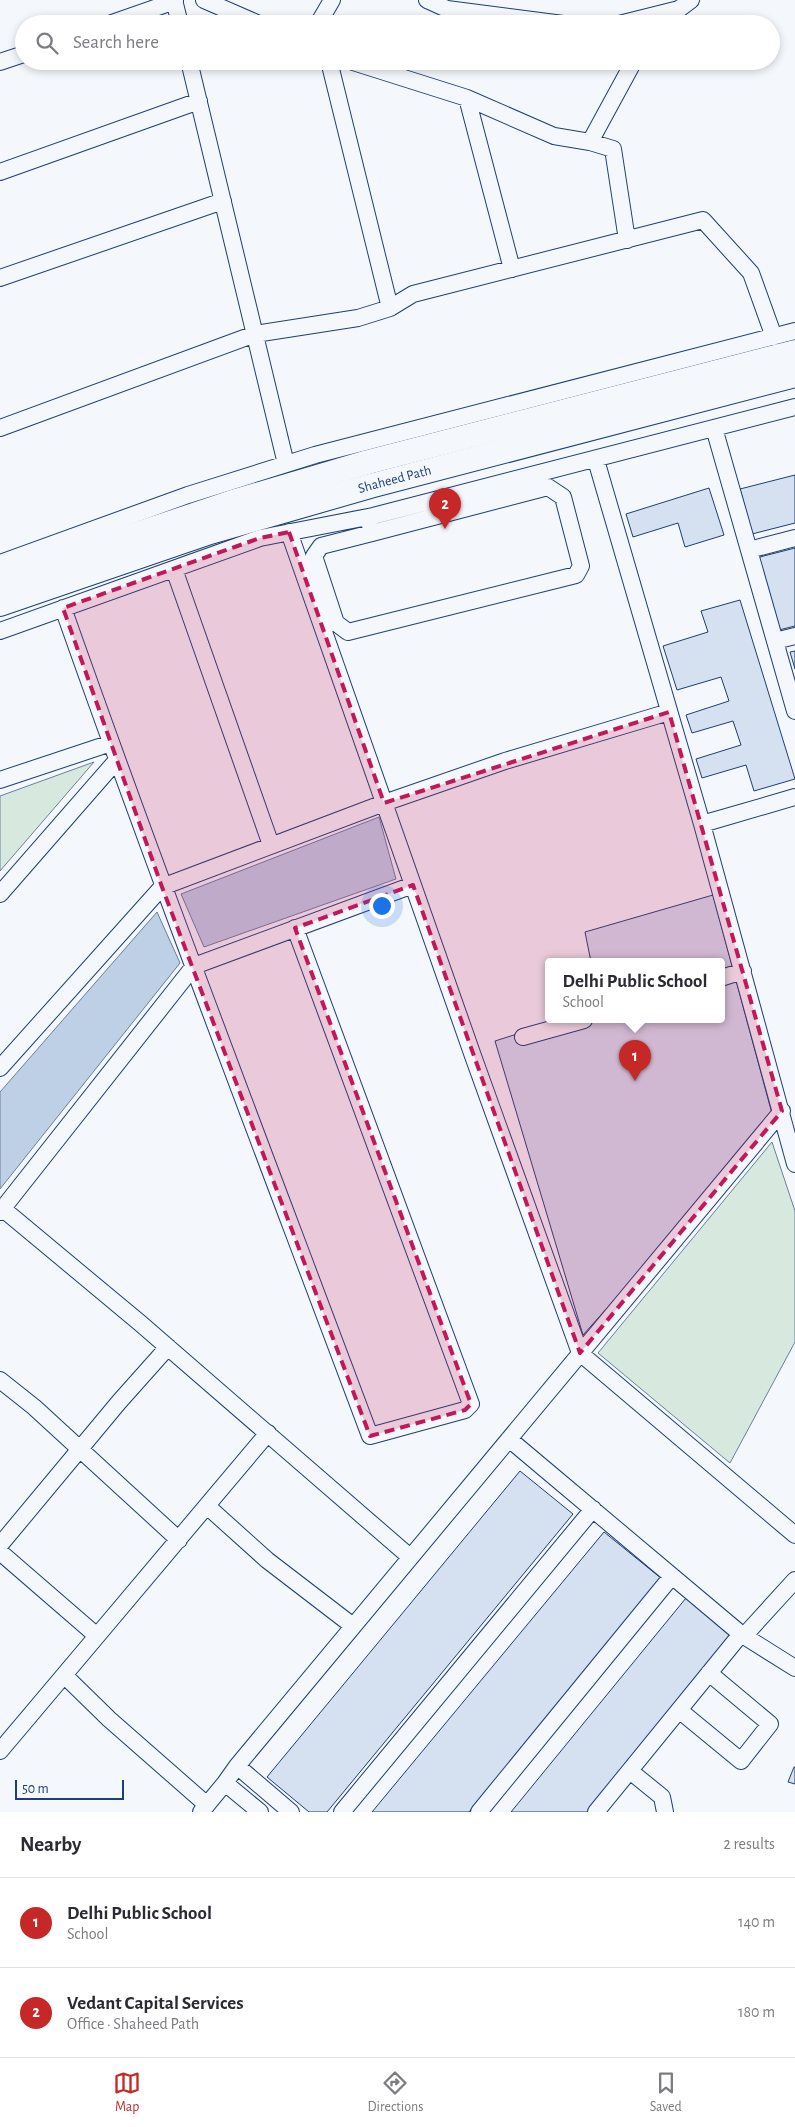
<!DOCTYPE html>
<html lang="en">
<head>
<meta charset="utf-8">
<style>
	body { margin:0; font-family:"Alegreya Sans",sans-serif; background:#f2f2f3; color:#2b2b33 }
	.scale { position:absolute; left:15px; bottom:12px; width:109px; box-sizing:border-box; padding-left:5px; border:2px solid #1d3f73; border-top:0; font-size:14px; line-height:18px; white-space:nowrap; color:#1d3f73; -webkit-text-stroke:4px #f4f7fb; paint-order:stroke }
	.you { position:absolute; left:381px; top:905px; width:18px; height:18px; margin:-12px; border:4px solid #fff; border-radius:50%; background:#1a73e8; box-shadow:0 0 0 8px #1a73e833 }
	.badge { display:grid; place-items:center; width:32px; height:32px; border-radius:50%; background:#c62828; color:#fff; font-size:16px; font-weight:700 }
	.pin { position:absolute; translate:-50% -41px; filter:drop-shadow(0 1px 2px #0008) }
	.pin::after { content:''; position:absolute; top:26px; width:18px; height:15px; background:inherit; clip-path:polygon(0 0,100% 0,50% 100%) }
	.popup { position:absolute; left:545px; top:958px; width:180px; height:65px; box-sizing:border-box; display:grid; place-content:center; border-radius:5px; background:#fff; filter:drop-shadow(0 1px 4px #0005); font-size:16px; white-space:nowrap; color:#7c7c81 }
	.popup b { font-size:19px; color:#2b2b33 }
	.popup::after { content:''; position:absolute; left:50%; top:100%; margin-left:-10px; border:10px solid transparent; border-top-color:#fff }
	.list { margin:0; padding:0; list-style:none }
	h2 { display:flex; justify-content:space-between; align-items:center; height:65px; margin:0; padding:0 20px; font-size:21px }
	h2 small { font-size:16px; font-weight:400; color:#7c7c81 }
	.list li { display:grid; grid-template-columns:32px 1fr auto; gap:15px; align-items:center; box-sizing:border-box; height:90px; padding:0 20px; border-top:1px solid #e1e1e2 }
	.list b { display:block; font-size:19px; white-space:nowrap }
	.list p { margin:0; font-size:16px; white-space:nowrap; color:#7c7c81 }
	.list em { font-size:16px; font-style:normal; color:#7c7c81 }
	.icon { flex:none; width:28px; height:28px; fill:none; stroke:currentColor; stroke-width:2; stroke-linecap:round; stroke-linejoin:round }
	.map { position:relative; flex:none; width:795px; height:1812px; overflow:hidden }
	.search { position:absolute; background:#fff; box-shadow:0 2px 8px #0003; left:15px; right:15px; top:15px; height:55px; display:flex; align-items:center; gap:12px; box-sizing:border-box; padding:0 18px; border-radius:28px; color:#7c7c81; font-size:19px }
	.sheet { height:245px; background:#fff }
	nav { display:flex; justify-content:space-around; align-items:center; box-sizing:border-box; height:70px; border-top:1px solid #e1e1e2; background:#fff; font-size:14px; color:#7c7c81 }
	nav a { display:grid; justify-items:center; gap:2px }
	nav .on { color:#c62828 }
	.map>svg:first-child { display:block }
	.green { fill:#d7e8df; stroke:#687fa3 }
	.water { fill:#bed0e5; stroke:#687fa3 }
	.building { fill:#d5e0f0; stroke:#1d3f73 }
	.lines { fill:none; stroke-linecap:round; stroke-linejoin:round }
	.minor-casing { stroke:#1d3f73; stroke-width:18 }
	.highway-casing { stroke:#1d3f73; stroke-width:26 }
	.minor { stroke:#f4f7fb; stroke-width:16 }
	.highway { stroke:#f4f7fb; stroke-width:24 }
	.marked { fill:#c2185b; fill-opacity:0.2; stroke:#c2185b; stroke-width:4; stroke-dasharray:10 6; stroke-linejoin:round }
	.labels { text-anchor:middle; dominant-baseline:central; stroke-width:4; stroke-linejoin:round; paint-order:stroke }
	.street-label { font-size:14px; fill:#1d3f73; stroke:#f4f7fb }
</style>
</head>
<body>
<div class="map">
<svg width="795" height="1812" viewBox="0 0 795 1812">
	<rect width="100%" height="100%" fill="#f4f7fb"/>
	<path class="green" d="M94 762 0 871V796Z
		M772 1142 795 1211V1342L730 1463 598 1353Z"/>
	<path class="water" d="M379 817 396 879 204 947 181 894Z
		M157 912 180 963 0 1189V1092Z"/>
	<path class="building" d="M795 475V523L752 534 740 489Z
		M709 488 724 535 685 547 678 523 633 537 626 514Z
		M795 548V626L775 631 756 558Z
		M740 600 795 779 754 791 746 765 702 778 696 759 741 745 733 721 692 733 686 715 729 701 721 677 677 690 663 646 708 632 701 611Z
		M795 651V669L790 652Z
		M713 895 774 1121 583 1335 495 1041 561 1020H721V962H591L585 932Z
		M520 1471 573 1514 327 1812H309L267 1777Z
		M604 1532 662 1579 469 1812H372Z
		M686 1598 734 1637 591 1812H511Z
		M794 1767H795V1784L788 1782Z"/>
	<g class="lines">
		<defs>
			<path id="minor" d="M174 0 180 24
				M204 0 259 24
				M427 0 447 9 563 24
				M109 24 175 1
				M318 24 332 0
				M619 24 679 9 691 0
				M189 61 286 464
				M329 61 390 308
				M350 61 467 98 554 136 590 142 613 149 627 240
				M0 62 24 54
				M467 98 512 269
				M590 142 634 61
				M0 172 199 101
				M0 278 223 201
				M0 428 255 334 358 318 390 308 413 294 703 220 751 273 774 337
				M714 428 795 711
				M596 460 702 824 795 1164
				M368 517 372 533 321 546 314 556 336 623 348 632 576 575 581 566 563 497 548 487 372 533
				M289 532 473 1056 580 1353 795 1535
				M749 550 795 538
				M0 563 188 495 315 455 795 331
				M174 569 271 845
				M63 608C161 886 267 1161 370 1436L465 1410 471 1404 295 928
				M0 631 260 538 373 516 795 407
				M775 641 795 636
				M0 780 111 743
				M702 824 795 797
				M0 894 117 760
				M721 978 743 971
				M523 1037 584 1020
				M0 1068 162 887 384 803 505 761 669 712
				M3 1209 140 1323 410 1557
				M0 1212 194 966 413 885
				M0 1380 34 1407 179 1540
				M509 1439 741 1634 596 1812
				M207 1506 267 1560 353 1626
				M0 1545 119 1402 168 1347
				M0 1552 97 1636 268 1433
				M741 1634 744 1636 795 1580
				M744 1636 795 1668
				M64 1675 109 1719 207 1805
				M679 1710 741 1761 770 1724 709 1673
				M0 1751 97 1636
				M237 1766 291 1812
				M630 1771 662 1797 665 1812
				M225 1783 260 1812
				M201 1812 225 1783 237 1766 782 1111
				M342 1812 593 1509
				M479 1812 672 1576"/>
			<g id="highway">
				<path d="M0 580 236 501 368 462 795 352"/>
				<path id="s1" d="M0 604 210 532 370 486 795 375"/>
			</g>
		</defs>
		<use href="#minor" class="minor-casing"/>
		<use href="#highway" class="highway-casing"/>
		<use href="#minor" class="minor"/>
		<use href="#highway" class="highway"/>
	</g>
	<path class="marked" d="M289 532 384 803 669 712 782 1111 580 1353 413 885 295 928 471 1404 465 1410 370 1436 162 887 63 608 260 538Z"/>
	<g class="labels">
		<g class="street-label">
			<text stroke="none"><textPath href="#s1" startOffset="414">Shaheed Path</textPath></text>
		</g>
	</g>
</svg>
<div class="scale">50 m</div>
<div class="you"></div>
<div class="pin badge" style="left:635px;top:1081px">1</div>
<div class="popup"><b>Delhi Public School</b>School</div>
<div class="pin badge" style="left:445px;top:529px">2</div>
<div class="search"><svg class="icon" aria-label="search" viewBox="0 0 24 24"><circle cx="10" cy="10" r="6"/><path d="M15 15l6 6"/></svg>Search here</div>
</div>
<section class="sheet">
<h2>Nearby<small>2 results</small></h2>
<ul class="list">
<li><span class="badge">1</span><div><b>Delhi Public School</b><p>School</p></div><em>140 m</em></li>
<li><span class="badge">2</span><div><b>Vedant Capital Services</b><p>Office · Shaheed Path</p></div><em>180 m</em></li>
</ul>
</section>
<nav>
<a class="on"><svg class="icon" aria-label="map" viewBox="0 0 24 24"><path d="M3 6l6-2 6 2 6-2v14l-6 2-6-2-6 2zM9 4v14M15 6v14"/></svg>Map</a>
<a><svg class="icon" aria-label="directions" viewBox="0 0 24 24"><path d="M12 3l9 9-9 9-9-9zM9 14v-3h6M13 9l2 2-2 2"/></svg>Directions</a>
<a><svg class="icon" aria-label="saved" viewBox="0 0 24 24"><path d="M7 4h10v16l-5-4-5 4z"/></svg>Saved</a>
</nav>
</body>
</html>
